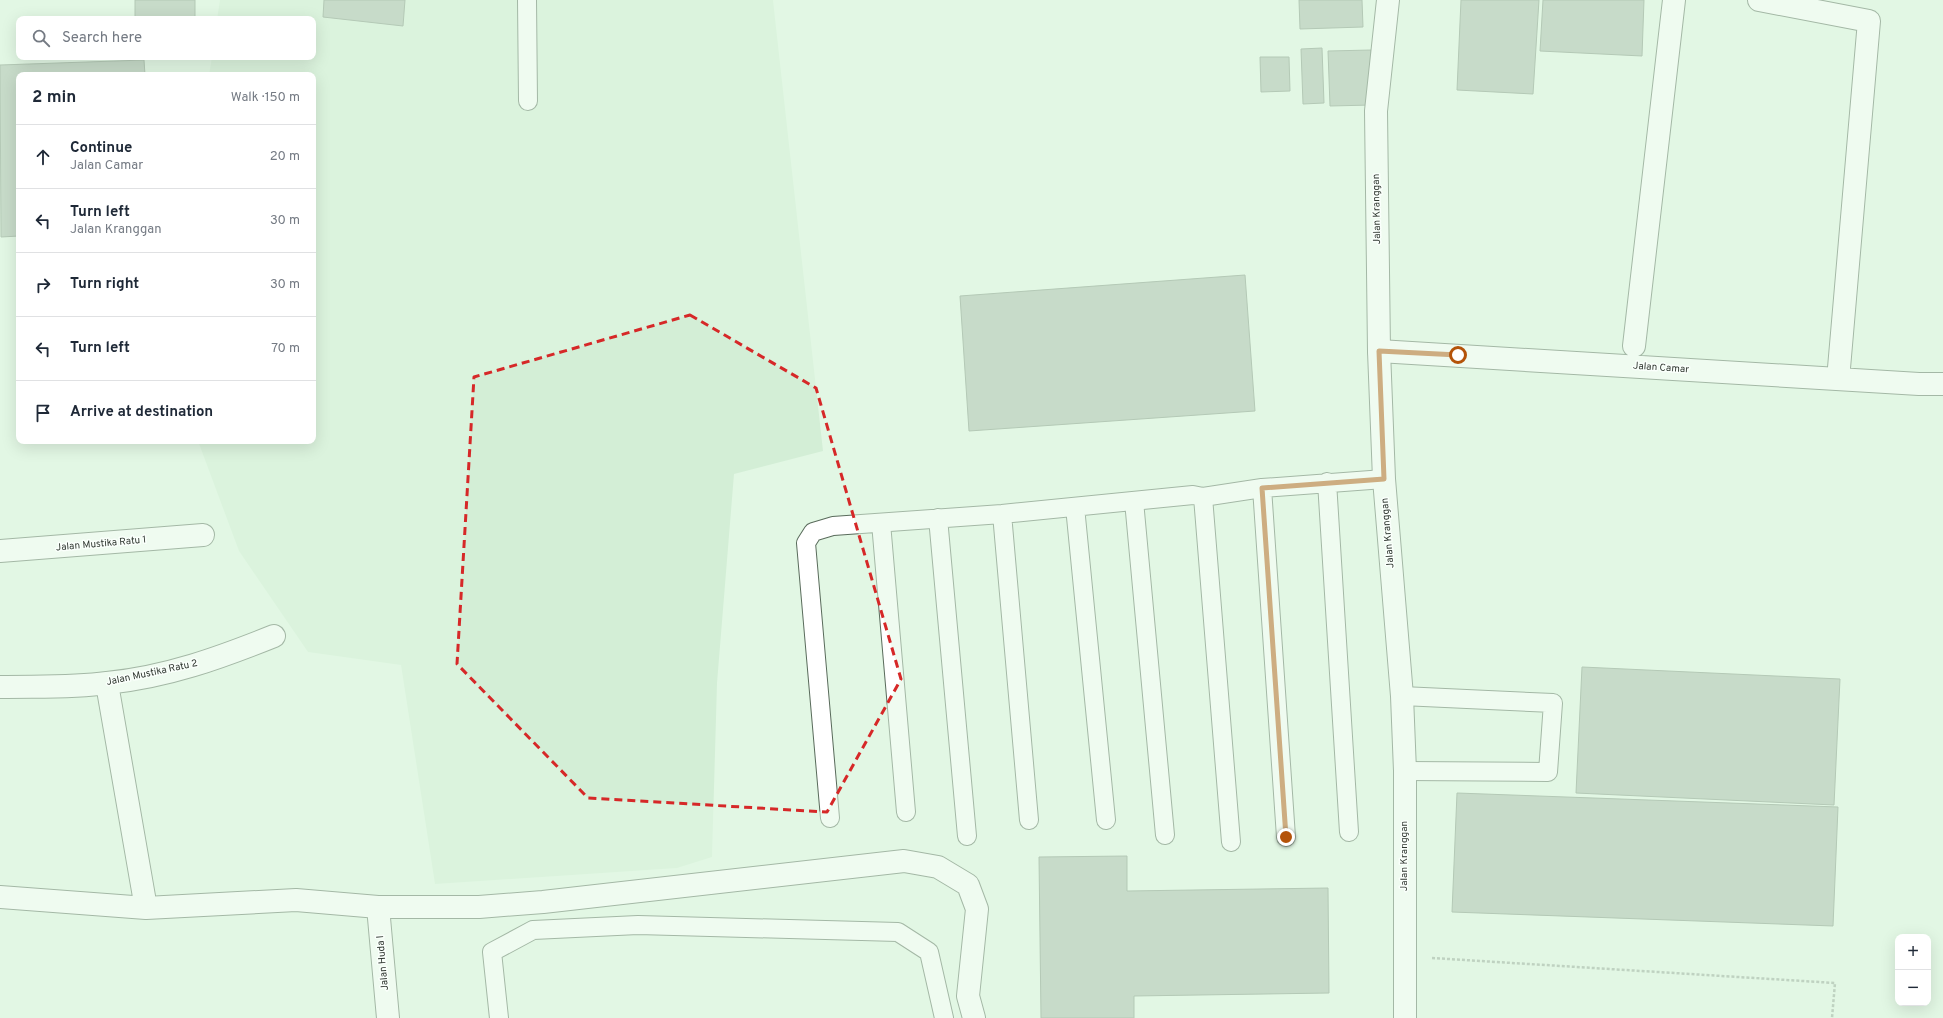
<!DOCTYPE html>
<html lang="en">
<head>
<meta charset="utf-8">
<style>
	body { margin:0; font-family:Overpass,sans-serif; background:#f6f6f7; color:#1f2937 }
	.controls { position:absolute; right:12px; bottom:12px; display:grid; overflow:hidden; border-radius:8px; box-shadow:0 4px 16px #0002 }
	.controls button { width:36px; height:36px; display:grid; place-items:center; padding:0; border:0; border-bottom:1px solid #e0e1e3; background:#fff; color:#1f2937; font:20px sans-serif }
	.stop { position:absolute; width:12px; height:12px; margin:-9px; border:3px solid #b45309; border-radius:50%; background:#fff }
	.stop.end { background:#b45309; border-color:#fff; box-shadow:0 1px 4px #0008 }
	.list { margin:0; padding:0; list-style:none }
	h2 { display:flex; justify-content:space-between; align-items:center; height:52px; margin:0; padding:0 16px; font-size:17px }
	h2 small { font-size:13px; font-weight:400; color:#747a83 }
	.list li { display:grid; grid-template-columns:26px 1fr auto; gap:12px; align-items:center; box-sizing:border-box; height:64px; padding:0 16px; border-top:1px solid #e0e1e3 }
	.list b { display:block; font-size:15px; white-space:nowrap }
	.list p { margin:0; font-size:13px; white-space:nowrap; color:#747a83 }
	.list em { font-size:13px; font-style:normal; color:#747a83 }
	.icon { flex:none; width:22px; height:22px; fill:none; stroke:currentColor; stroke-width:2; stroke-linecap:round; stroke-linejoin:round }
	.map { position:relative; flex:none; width:1943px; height:1018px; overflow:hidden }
	.search { position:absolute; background:#fff; box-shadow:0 4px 16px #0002; left:16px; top:16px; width:300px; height:44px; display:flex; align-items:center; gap:10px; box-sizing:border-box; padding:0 14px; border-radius:8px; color:#747a83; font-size:15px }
	.panel { position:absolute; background:#fff; box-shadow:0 4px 16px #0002; left:16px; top:72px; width:300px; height:372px; border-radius:8px }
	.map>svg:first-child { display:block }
	.built { fill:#d3eed6 }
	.building { fill:#a6b9a8; stroke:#7d907f }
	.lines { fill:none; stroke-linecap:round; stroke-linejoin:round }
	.lane-casing { stroke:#596b5b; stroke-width:20 }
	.street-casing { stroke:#596b5b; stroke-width:24 }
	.secondary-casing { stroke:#596b5b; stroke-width:24 }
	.path { stroke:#95a597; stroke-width:2.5; stroke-dasharray:3 2; stroke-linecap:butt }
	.lane { stroke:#fff; stroke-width:18 }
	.street { stroke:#fff; stroke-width:22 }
	.secondary { stroke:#fff; stroke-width:22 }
	.route { stroke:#b45309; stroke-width:5 }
	.marked { fill:none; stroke:#d62828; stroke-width:3; stroke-dasharray:8 5; stroke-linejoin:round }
	.labels { text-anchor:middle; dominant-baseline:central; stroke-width:3; stroke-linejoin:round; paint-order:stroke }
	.street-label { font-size:10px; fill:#2f3730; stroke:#fafffb }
</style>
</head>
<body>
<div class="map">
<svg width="1943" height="1018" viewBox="0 0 1943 1018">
	<rect width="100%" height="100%" fill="#e2f7e4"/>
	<path class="built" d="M220 0H773L823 451 734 474 717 683 712 857 677 868 435 884 401 665 308 652 239 551 198 441H313V75H209L212 57H313V19H217Z"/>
	<path class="building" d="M135 0H195V19H135Z
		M324 0H405L403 26 323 17Z
		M1299 0H1362L1363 27 1300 29Z
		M1461 0H1539L1533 94 1457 90Z
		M1543 0H1644L1642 56 1540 51Z
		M1322 48 1324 103 1303 104 1301 49Z
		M1371 50 1372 105 1330 106 1328 51Z
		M1260 57H1289L1290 91 1261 92Z
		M144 60 145 75H19V236L1 237 0 65Z
		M1245 275 1255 411 969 431 960 296Z
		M1582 667 1840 679 1834 805 1576 793Z
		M1457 793 1838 807 1833 926 1452 912Z
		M1127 856V891L1328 888 1329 993 1134 996V1018H1041L1039 857Z"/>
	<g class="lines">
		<defs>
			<path id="lane" d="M527 0 528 101
				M1327 482 1349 832
				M1262 488 1286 837
				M1203 497 1231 842
				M1134 501 1165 835
				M1075 507 1106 820
				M1002 514 1029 820
				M938 518 967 836
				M881 523 906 812
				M1402 696 1553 703 1548 772 1405 771
				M830 818 806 543 813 532 833 526 1002 514 1193 495 1203 497 1262 488 1384 479
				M499 1018 492 952 533 930 638 925 898 932 929 952 944 1018"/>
			<path id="street" d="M1759 0 1869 21 1839 368
				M1634 346 1674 0
				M1379 351 1919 384H1943
				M0 551 203 535
				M107 684 146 908
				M0 687C35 686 72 688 107 683 167 677 219 658 274 636
				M0 897 146 908 296 900 378 907H479L543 902 904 861 938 867 968 885 977 909 968 996 974 1018
				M378 907 388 1018"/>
			<path id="secondary" d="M1388 0 1376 111 1379 351 1384 479 1402 696 1405 771V1018"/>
		</defs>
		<use href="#lane" class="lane-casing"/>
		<use href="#street" class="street-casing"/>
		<use href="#secondary" class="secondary-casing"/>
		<path class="path" d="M1432 958 1835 983 1832 1018"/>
		<use href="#lane" class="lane"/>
		<use href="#street" class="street"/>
		<use href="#secondary" class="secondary"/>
	</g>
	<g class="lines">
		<path class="route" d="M1286 837 1262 488 1384 479 1379 351 1458 355"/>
	</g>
	<path d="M0 0H1943V1018H0ZM690 315 816 388 901 679 827 812 588 798 457 664 474 377Z" fill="#e2f7e4" fill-opacity=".55" fill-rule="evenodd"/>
	<path class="marked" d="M690 315 816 388 901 679 827 812 588 798 457 664 474 377Z"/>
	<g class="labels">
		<g class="street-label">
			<text transform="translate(1377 209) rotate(-91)">Jalan Kranggan</text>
			<text transform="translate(1661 368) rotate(4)">Jalan Camar</text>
			<text transform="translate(1388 533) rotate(-95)">Jalan Kranggan</text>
			<text transform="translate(101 544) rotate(-5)">Jalan Mustika Ratu 1</text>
			<text transform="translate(152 673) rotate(-12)">Jalan Mustika Ratu 2</text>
			<text transform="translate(1404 856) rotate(-90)">Jalan Kranggan</text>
			<text transform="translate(383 963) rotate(-95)">Jalan Huda I</text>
		</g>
	</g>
</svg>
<div class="controls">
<button>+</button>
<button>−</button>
</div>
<div class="stop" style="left:1458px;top:355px"></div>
<div class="stop end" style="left:1286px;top:837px"></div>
<div class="search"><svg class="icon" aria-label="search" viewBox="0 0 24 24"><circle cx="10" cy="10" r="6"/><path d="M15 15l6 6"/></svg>Search here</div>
<section class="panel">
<h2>2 min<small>Walk · 150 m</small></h2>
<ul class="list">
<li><svg class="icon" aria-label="ahead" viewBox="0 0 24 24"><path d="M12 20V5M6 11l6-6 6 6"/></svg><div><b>Continue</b><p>Jalan Camar</p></div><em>20 m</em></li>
<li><svg class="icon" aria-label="left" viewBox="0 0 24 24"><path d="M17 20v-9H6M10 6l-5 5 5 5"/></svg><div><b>Turn left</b><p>Jalan Kranggan</p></div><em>30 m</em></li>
<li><svg class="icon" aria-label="right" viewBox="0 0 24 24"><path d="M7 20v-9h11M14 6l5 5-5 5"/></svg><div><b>Turn right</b></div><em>30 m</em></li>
<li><svg class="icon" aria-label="left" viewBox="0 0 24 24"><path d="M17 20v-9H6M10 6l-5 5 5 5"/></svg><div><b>Turn left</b></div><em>70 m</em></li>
<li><svg class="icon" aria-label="arrive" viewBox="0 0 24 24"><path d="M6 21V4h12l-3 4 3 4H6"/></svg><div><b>Arrive at destination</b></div></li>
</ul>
</section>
</div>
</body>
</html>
